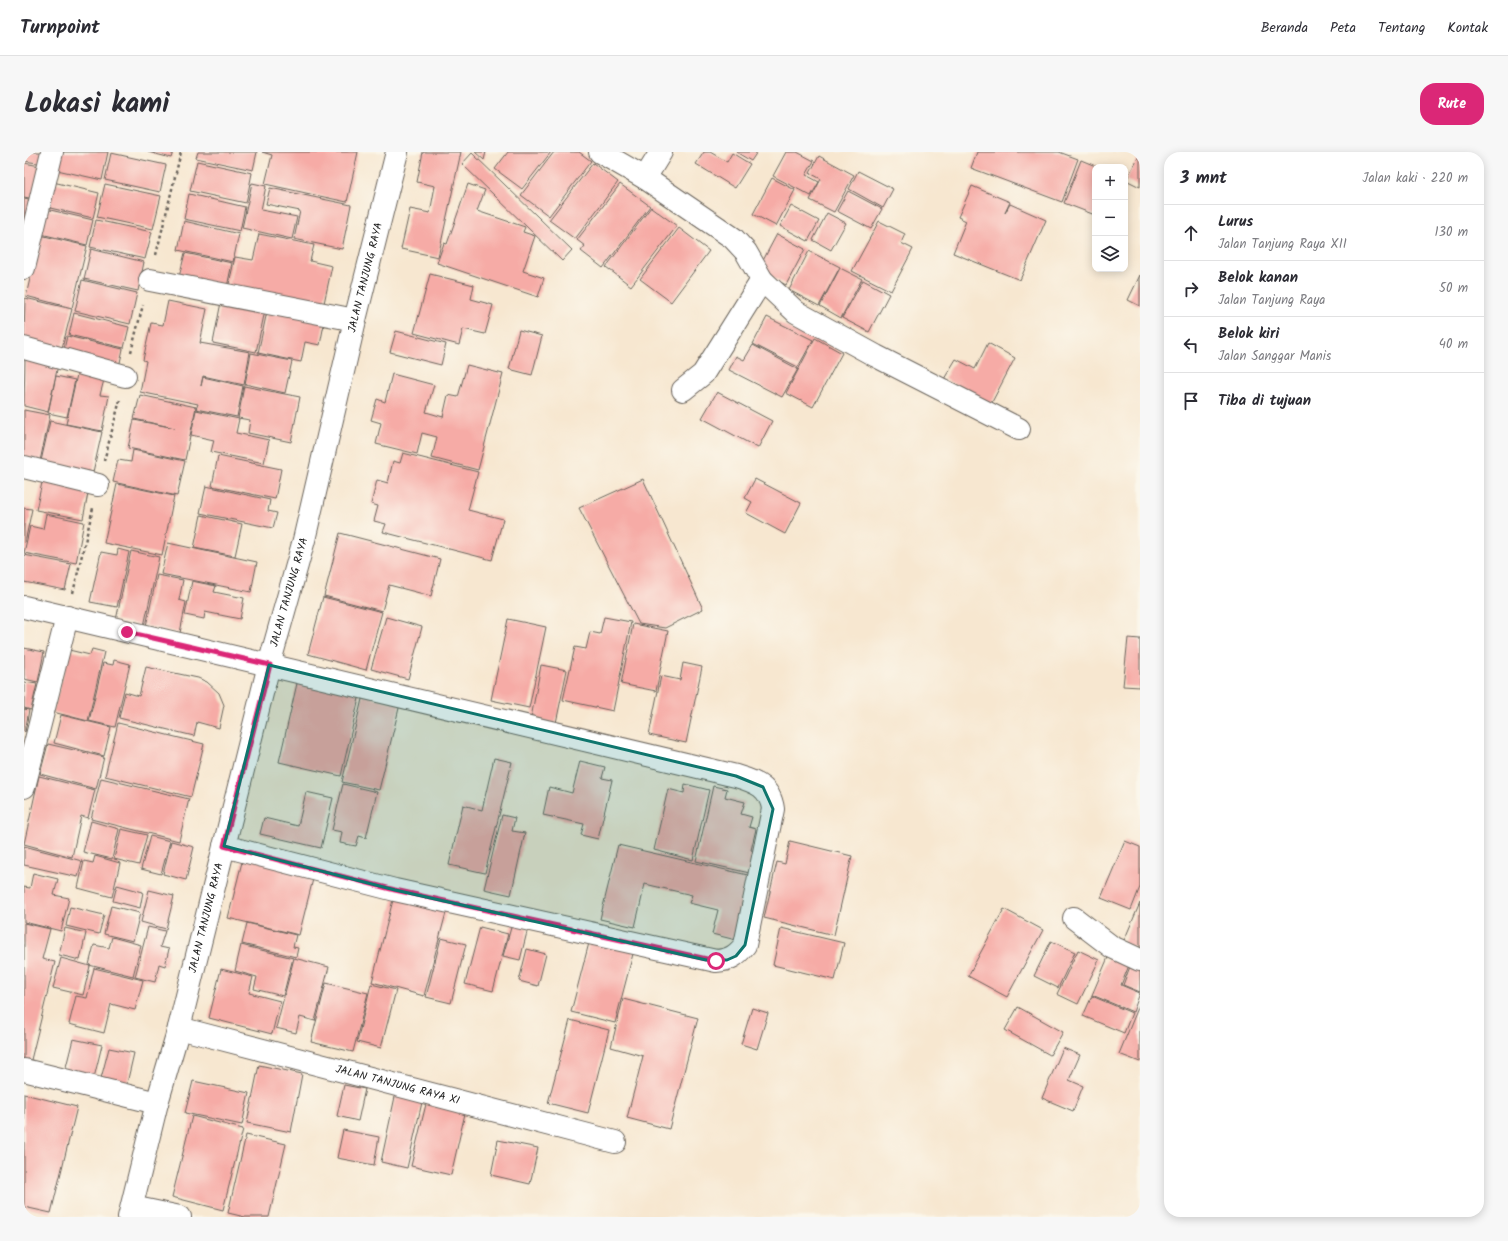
<!DOCTYPE html>
<html lang="id">
<head>
<meta charset="utf-8">
<style>
	body { margin:0; font-family:Kalam,sans-serif; background:#f7f7f7; color:#2b2b33 }
	.controls { position:absolute; right:12px; top:12px; display:grid; overflow:hidden; border-radius:8px; box-shadow:0 2px 10px #0003 }
	.controls button { width:36px; height:36px; display:grid; place-items:center; padding:0; border:0; border-bottom:1px solid #e1e1e2; background:#fff; color:#2b2b33; font:20px sans-serif }
	.stop { position:absolute; width:12px; height:12px; margin:-9px; border:3px solid #db2777; border-radius:50%; background:#fff }
	.stop.end { background:#db2777; border-color:#fff; box-shadow:0 1px 4px #0008 }
	.list { margin:0; padding:0; list-style:none }
	h2 { display:flex; justify-content:space-between; align-items:center; height:52px; margin:0; padding:0 16px; font-size:17px }
	h2 small { font-size:13px; font-weight:400; color:#7c7c81 }
	.list li { display:grid; grid-template-columns:26px 1fr auto; gap:12px; align-items:center; box-sizing:border-box; height:56px; padding:0 16px; border-top:1px solid #e1e1e2 }
	.list b { display:block; font-size:15px; white-space:nowrap }
	.list p { margin:0; font-size:13px; white-space:nowrap; color:#7c7c81 }
	.list em { font-size:13px; font-style:normal; color:#7c7c81 }
	.icon { flex:none; width:22px; height:22px; fill:none; stroke:currentColor; stroke-width:2; stroke-linecap:round; stroke-linejoin:round }
	.map { position:relative; flex:none; width:1116px; height:1065px; overflow:hidden; border-radius:16px }
	header { display:flex; align-items:center; gap:24px; box-sizing:border-box; height:56px; padding:0 20px; background:#fff; border-bottom:1px solid #e1e1e2 }
	header strong { font-size:19px }
	nav { display:flex; gap:22px; margin-inline-start:auto; font-size:14px }
	.intro { display:flex; align-items:center; justify-content:space-between; box-sizing:border-box; height:96px; padding:0 24px }
	h1 { margin:0; font-size:28px }
	.button { padding:10px 18px; border-radius:16px; background:#db2777; color:#fff; font-size:14px; font-weight:700 }
	main { display:flex; gap:24px; padding:0 24px }
	aside { flex:1; background:#fff; border-radius:16px; box-shadow:0 2px 10px #0003 }
	.map>svg:first-child { display:block }
	.building { fill:#f6aba6 }
	.lines { fill:none; stroke-linecap:round; stroke-linejoin:round }
	.street-casing { stroke:#69635b; stroke-width:24 }
	.secondary-casing { stroke:#69635b; stroke-width:24 }
	.path { stroke:#69635b; stroke-width:2.5; stroke-dasharray:3 3; stroke-linecap:butt }
	.street { stroke:#fff; stroke-width:22 }
	.secondary { stroke:#fff; stroke-width:22 }
	.route { stroke:#db2777; stroke-width:5 }
	.marked { fill:#0f766e; fill-opacity:0.2; stroke:#0f766e; stroke-width:3; stroke-linejoin:round }
	.labels { text-anchor:middle; dominant-baseline:central; stroke-width:3; stroke-linejoin:round; paint-order:stroke }
	.street-label { font-size:11px; fill:#1c1c1c; stroke:#fbf7ec }
</style>
</head>
<body>
<header>
<strong>Turnpoint</strong>
<nav><a>Beranda</a><a>Peta</a><a>Tentang</a><a>Kontak</a></nav>
</header>
<div class="intro"><h1>Lokasi kami</h1><a class="button">Rute</a></div>
<main>
<div class="map">
<svg width="1116" height="1065" viewBox="0 0 1116 1065">
	<rect width="100%" height="100%" fill="#fbf7ec"/>
	<filter id="ink" filterUnits="userSpaceOnUse"><feTurbulence type="fractalNoise" baseFrequency=".025" numOctaves="2"/><feDisplacementMap in="SourceGraphic" scale="8" xChannelSelector="R" yChannelSelector="G"/><feConvolveMatrix kernelMatrix="1 2 1 2 8 2 1 2 1" color-interpolation-filters="sRGB"/></filter>
	<filter id="wash" filterUnits="userSpaceOnUse"><feTurbulence type="fractalNoise" baseFrequency=".012" numOctaves="4" result="noise"/><feDisplacementMap in="SourceGraphic" scale="16" xChannelSelector="R" yChannelSelector="G"/><feGaussianBlur stdDeviation="0.9" result="paint"/><feColorMatrix in="noise" values="0 0 0 0 0 0 0 0 0 0 0 0 0 0 0 0 0 1.4 0 .05"/><feComposite in="paint" operator="in"/></filter>
	<g filter="url(#wash)">
		<rect width="100%" height="100%" fill="#f7e7d0"/>
		<g id="blocks">
			<path class="building" d="M0 0H23L20 12 0 9Z
				M37 0H84L78 28 33 18Z
				M124 0H149L147 6Z
				M174 0H233L229 18 172 6Z
				M238 0H334L323 50 241 32 248 3Z
				M399 0H437L414 105 377 97 386 57 406 61 411 34 393 30Z
				M451 0H462L460 8Z
				M484 0H527L498 37 471 17Z
				M530 0H555L567 9 525 64 497 43Z
				M680 0H686L703 10 708 1 726 12 711 36 672 12Z
				M712 0H733L727 9Z
				M762 0H773L790 9 782 23 795 30 787 44 749 24Z
				M953 0H1035L1054 7 1038 50 947 16Z
				M87 1 142 13 136 40 81 28Z
				M448 1 548 98 538 109 438 12Z
				M1116 2V35L1102 28Z
				M795 4 830 23 810 60 786 48 797 27 786 21Z
				M1057 8 1074 15H1071V63L1040 51Z
				M173 9 228 21 222 51 166 39Z
				M0 11 16 14 10 47 0 45Z
				M569 11 594 30 551 87 525 68Z
				M834 19 869 37 859 56 825 37Z
				M748 26 771 38 752 74 729 62Z
				M29 30 75 41 69 66 22 55Z
				M228 31 242 34 237 58 273 65 268 87 218 76Z
				M81 32 137 44 129 77 73 65Z
				M444 32 461 38 453 59 501 75 499 80 511 84 499 119 520 126 514 145 413 111 420 91 423 92Z
				M596 32 626 54 579 116 557 99 561 94 553 88Z
				M948 34 986 50 981 61 986 52 1022 68 996 128 929 101 942 69 934 65Z
				M246 36 327 53 318 97 270 87 276 59 242 52Z
				M824 39 858 57 847 77 813 59Z
				M165 42 221 55 216 79 160 67Z
				M0 46 9 48 0 76Z
				M767 54 795 69 784 89 756 74Z
				M627 55 653 74 607 134 582 115Z
				M22 57 69 68 63 93 17 82Z
				M803 61 822 71 807 98 789 88Z
				M72 68 128 80 121 107 66 95Z
				M160 69 215 82 209 110 154 98Z
				M855 69 881 82 877 91 889 97 867 139 828 119Z
				M655 76 685 99 647 150 616 127Z
				M235 82 290 93 286 109 308 114 299 156 204 136 211 105 229 108Z
				M753 82 781 97 762 133 734 118Z
				M16 83 63 94 48 156 2 144Z
				M67 97 120 110 114 139 60 127Z
				M785 99 816 115 795 154 765 138Z
				M161 101 208 111 203 135 155 125Z
				M816 116 838 127 817 166 796 154Z
				M406 122 450 133 447 147 469 153 461 182 439 177 435 193 390 181Z
				M1116 123V154L1104 148Z
				M58 128 113 141 106 172 51 159Z
				M839 128 865 142 845 180 818 166Z
				M198 145 242 154 232 200 189 191Z
				M1 146 48 157 38 196 0 187Z
				M144 149 183 157 176 191 226 200 220 233 179 224 177 234 179 225 219 234 213 265 172 257 174 252 116 240 122 209 119 208 127 171 139 173Z
				M244 155 301 167 296 193 281 190 277 210 234 201Z
				M50 161 105 175 100 196 45 183Z
				M743 165 789 188 774 215 729 192Z
				M495 178 518 184 508 223 485 217Z
				M372 179 422 192 417 213 366 200Z
				M43 184 99 197 95 215 39 202Z
				M791 186 818 201 789 255 762 241Z
				M964 191 991 206 967 252 920 227 932 207 951 217Z
				M729 193 774 217 758 245 705 218 712 204 720 208Z
				M227 201 268 209 261 241 221 232Z
				M1 206 34 213 24 260 0 254Z
				M443 213 479 222 454 318 408 306 413 285 398 281 393 302 352 292 357 271 347 268 353 247 361 250 368 222 410 233 402 260 419 265 424 243 434 245Z
				M54 218 81 224 76 243 85 244 78 279 42 272Z
				M32 224 51 228 43 265 24 261Z
				M220 234 276 245 267 290 224 281 226 268 214 266Z
				M693 240 748 269 734 296 678 266Z
				M116 243 172 255 161 308 104 296 110 268 151 276 110 267Z
				M0 258 26 263 16 309 0 305Z
				M172 258 215 267 212 281 245 288 240 311 187 300 190 288 167 283Z
				M26 269 78 280 69 320 17 309Z
				M109 298 161 309 153 344 89 330 94 308 107 310Z
				M379 301 454 320 444 358 479 367 468 408 359 380 362 372 350 369 354 354 347 352 353 328 364 331 369 309 376 311Z
				M194 304 257 317 251 347 188 334Z
				M19 326 65 336 59 367 12 358Z
				M619 327 679 457 641 476 615 472 555 356Z
				M731 327 777 351 761 382 722 361 728 350 721 346Z
				M93 332 150 344 138 403 80 391Z
				M182 334 246 348 244 359 253 361 249 376 176 361Z
				M0 356 8 357 1 390H0Z
				M22 362 60 370 52 411 0 401 6 374 19 377Z
				M177 363 218 372 211 404 170 396Z
				M316 381 416 407 407 444 365 433 358 459 300 444Z
				M144 391 233 410 227 440 137 422Z
				M94 397 105 400 93 455 66 450 77 400 93 403Z
				M107 399 135 405 120 474 92 468Z
				M0 403 47 412 41 438 0 430Z
				M133 423 159 428 155 448 162 450 156 481 122 474Z
				M168 429 192 434 190 440 220 446 216 467 181 460 180 467 161 463Z
				M299 445 358 460 342 518 284 502Z
				M362 465 398 475 384 527 347 517Z
				M580 465 607 470 589 559 539 548 551 495 562 497 566 480 576 482Z
				M484 467 522 475 505 556 467 548Z
				M609 472 644 479 632 539 597 532Z
				M1104 486 1116 487V535L1099 534Z
				M0 496 20 500 14 530 0 527Z
				M68 497 80 500 64 569 29 560 45 498 66 503Z
				M90 508 106 512 91 575 65 569 79 511 89 513Z
				M659 511 678 515 662 591 625 583 637 524 656 528Z
				M517 513 543 518 532 571 507 566Z
				M122 515 174 526 183 530 195 541 200 553 195 576 173 570 170 584 95 566 101 540 115 544Z
				M274 527 336 542 317 624 255 610Z
				M0 530 13 532 7 558 0 556Z
				M339 543 376 552 355 638 318 630Z
				M0 557 5 558 1 580 0 579Z
				M37 563 87 575 80 604 30 591Z
				M94 571 180 592 167 645 81 624Z
				M24 592 80 605 72 637 16 622Z
				M470 606 488 610 461 721 425 713 439 653 458 658Z
				M556 609 581 615 578 626 588 628 574 687 557 683 560 672 519 663 525 635 548 641Z
				M15 624 71 638 64 666 57 664 48 705 0 692Z
				M77 626 165 647 155 689 67 667Z
				M319 632 353 640 342 686 335 684 332 694 316 691 318 680 308 678Z
				M661 632 685 638 669 708 630 698 644 637 660 641Z
				M689 634 703 637 701 645 721 650 717 662 728 665 725 675 732 677 727 698 735 700 730 722 672 709Z
				M282 640 309 646 297 696 236 682 240 666 274 674Z
				M478 663 491 666 488 679 501 681 487 743 460 737Z
				M67 669 95 677 88 707 59 700Z
				M97 677 123 683 115 713 90 707Z
				M126 684 146 689 137 722 117 717Z
				M147 689 170 695 162 728 139 722Z
				M766 689 828 704 810 783 740 766 753 710 761 712Z
				M1101 689 1116 695V735L1107 758 1077 746Z
				M594 693 728 724 712 788 688 782 694 758 665 751 668 743 621 732 611 775 576 767Z
				M0 694 58 709 54 725 0 713Z
				M220 702 291 719 275 783 204 766Z
				M71 704 96 711 88 745 54 736 60 709 69 711Z
				M9 721 34 727 30 743 45 746 37 779 0 770V735L6 736Z
				M93 733 119 740 116 756 89 749Z
				M125 738 150 744 142 777 117 770Z
				M370 744 423 757 400 844 348 830Z
				M1116 751V797L1099 791Z
				M87 754 116 761 109 789 80 782Z
				M46 755 80 763 75 782 42 774Z
				M980 757 1019 778 983 845 944 824Z
				M0 771 26 777 18 807 31 810 5 916 0 915Z
				M223 771 272 783 269 795 274 796 272 805 218 792Z
				M488 772 504 776 496 808 479 804Z
				M124 775 141 779 136 795 145 797 141 814 135 812 131 830 111 825Z
				M456 775 484 782 469 839 441 832Z
				M41 776 62 781 56 808 35 803Z
				M757 776 820 791 811 828 749 813Z
				M88 785 117 793 109 824 65 813 70 793 85 796Z
				M417 786 442 792 427 851 402 845Z
				M566 787 610 798 591 871 547 860Z
				M1027 789 1051 800 1034 836 1010 824Z
				M217 793 269 806 259 844 230 837 233 825 211 819Z
				M503 797 522 802 514 834 495 829Z
				M1054 798 1075 808 1054 852 1033 842Z
				M1085 803 1106 811 1097 833 1116 841 1109 860 1068 843Z
				M37 806 66 814 59 843 29 836Z
				M270 806 305 815 291 869 276 865 272 881 252 876Z
				M1107 812 1116 816V840L1099 833Z
				M70 816 119 828 111 858 87 852 80 881 45 872 52 844 63 846Z
				M197 817 229 825 225 841 256 849 248 882 185 866Z
				M302 831 344 841 329 900 287 890Z
				M347 832 372 838 357 896 333 890Z
				M1068 844 1108 861 1100 881 1059 864Z
				M599 847 674 866 645 977 603 966 619 904 587 895Z
				M1116 851V910L1095 902Z
				M994 855 1039 880 1026 903 981 878Z
				M728 856 744 861 733 897 717 892Z
				M546 868 585 878 564 961 524 951Z
				M49 887 78 893 69 930 40 923Z
				M85 896 110 901 101 940 75 934Z
				M1039 896 1056 903 1045 928 1059 934 1049 959 1018 946Z
				M235 913 278 922 267 980 223 971Z
				M169 929 225 941 218 973 161 961Z
				M320 933 341 937 334 969 313 964Z
				M372 940 399 946 383 1016 357 1010Z
				M0 942 53 955 27 1061 0 1055Z
				M403 948 442 957 427 1023 387 1014Z
				M168 964 219 977 199 1058 148 1045Z
				M319 978 355 985 350 1013 313 1006Z
				M222 983 262 992 245 1065H221L204 1061Z
				M474 988 514 996 506 1032 467 1023Z"/>
		</g>
	</g>
	<g filter="url(#ink)">
		<use href="#blocks" fill-opacity="0" stroke="#69635b" stroke-width="1"/>
		<g class="lines">
			<defs>
				<g id="street">
					<path d="M576 0 621 26 709 86 722 100 738 128 772 160 852 204 995 277"/>
					<path d="M621 26 637 0"/>
					<path d="M0 116 28 0"/>
					<path d="M126 128 331 168"/>
					<path d="M0 196 101 224"/>
					<path d="M659 238 679 222 738 128"/>
					<path d="M0 315 74 333"/>
					<path d="M0 455 712 624C732 630 746 635 749 657L721 793C712 804 706 808 692 809L371 738 200 694"/>
					<path d="M0 635 43 465"/>
					<path d="M1050 766 1088 795 1116 808"/>
					<path id="s1" d="M155 876 591 990"/>
					<path d="M0 918 133 951"/>
					<path d="M108 1055 156 1065"/>
				</g>
				<g id="secondary">
					<path id="s2" d="M105 1065 133 951 155 876 245 513 280 388 331 168 373 0"/>
				</g>
			</defs>
			<use href="#street" class="street-casing"/>
			<use href="#secondary" class="secondary-casing"/>
			<path class="path" d="M132 103 157 0
				M107 200 119 153
				M80 309 96 248
				M49 441 69 356"/>
			<use href="#street" class="street"/>
			<use href="#secondary" class="secondary"/>
		</g>
	</g>
	<g class="lines" filter="url(#ink)">
		<path class="route" d="M103 480 246 513 200 694 371 738 692 809"/>
	</g>
	<path class="marked" d="M245 513 712 624 739 635 749 657 721 793 712 804 703 808H682L371 738 200 694Z"/>
	<g class="labels">
		<g class="street-label">
			<text stroke="none"><textPath href="#s2" startOffset="969">JALAN TANJUNG RAYA</textPath></text>
			<text stroke="none"><textPath href="#s2" startOffset="645">JALAN TANJUNG RAYA</textPath></text>
			<text stroke="none"><textPath href="#s2" startOffset="309">JALAN TANJUNG RAYA</textPath></text>
			<text stroke="none"><textPath href="#s1" startOffset="226">JALAN TANJUNG RAYA XI</textPath></text>
		</g>
	</g>
</svg>
<div class="controls">
<button>+</button>
<button>−</button>
<button><svg class="icon" aria-label="layers" viewBox="0 0 24 24"><path d="M12 4l9 5-9 5-9-5zM3 14l9 5 9-5"/></svg></button>
</div>
<div class="stop" style="left:692px;top:809px"></div>
<div class="stop end" style="left:103px;top:480px"></div>
</div>
<aside>
<h2>3 mnt<small>Jalan kaki · 220 m</small></h2>
<ul class="list">
<li><svg class="icon" aria-label="ahead" viewBox="0 0 24 24"><path d="M12 20V5M6 11l6-6 6 6"/></svg><div><b>Lurus</b><p>Jalan Tanjung Raya XII</p></div><em>130 m</em></li>
<li><svg class="icon" aria-label="right" viewBox="0 0 24 24"><path d="M7 20v-9h11M14 6l5 5-5 5"/></svg><div><b>Belok kanan</b><p>Jalan Tanjung Raya</p></div><em>50 m</em></li>
<li><svg class="icon" aria-label="left" viewBox="0 0 24 24"><path d="M17 20v-9H6M10 6l-5 5 5 5"/></svg><div><b>Belok kiri</b><p>Jalan Sanggar Manis</p></div><em>40 m</em></li>
<li><svg class="icon" aria-label="arrive" viewBox="0 0 24 24"><path d="M6 21V4h12l-3 4 3 4H6"/></svg><div><b>Tiba di tujuan</b></div></li>
</ul>
</aside>
</main>
</body>
</html>
